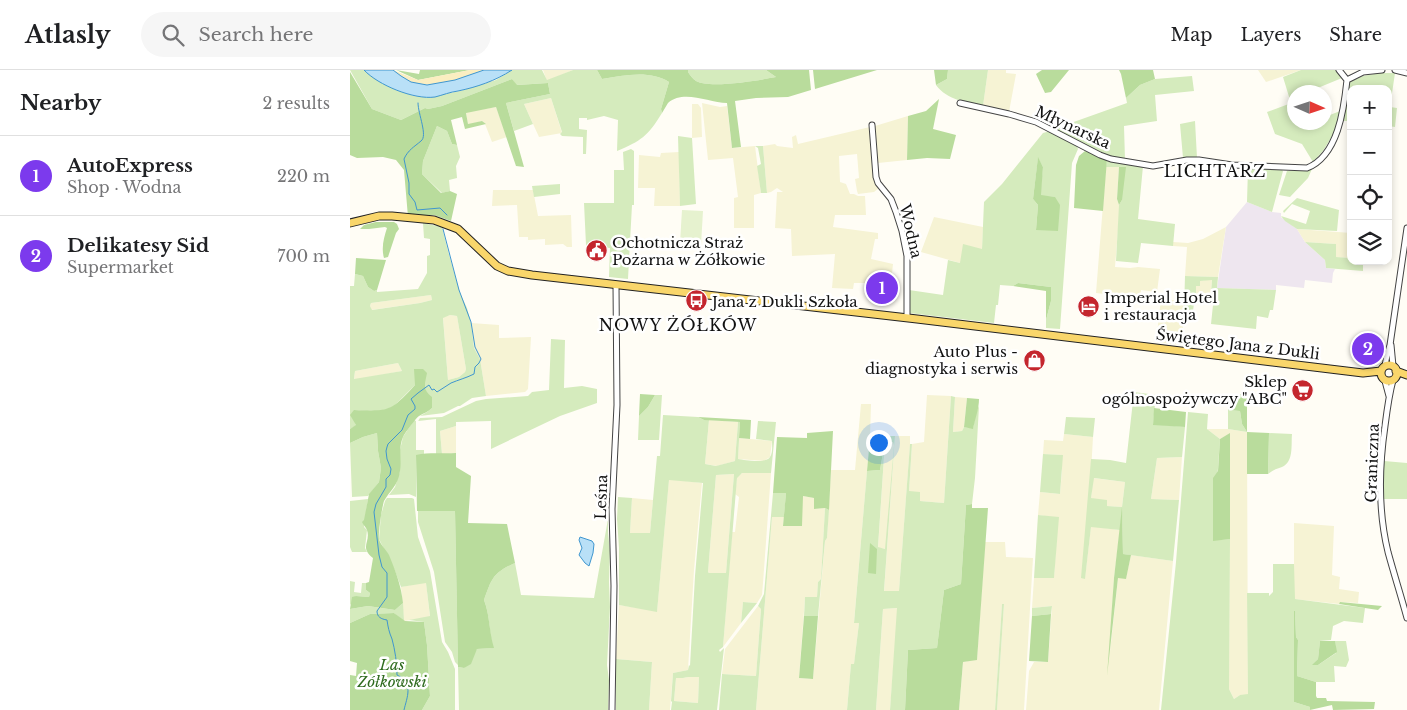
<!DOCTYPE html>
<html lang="en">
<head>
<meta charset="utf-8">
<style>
	body { margin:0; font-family:"Libre Baskerville",serif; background:#f6f6f6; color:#202124 }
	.controls { position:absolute; right:15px; top:15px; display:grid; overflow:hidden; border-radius:10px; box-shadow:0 2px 8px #0003 }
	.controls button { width:45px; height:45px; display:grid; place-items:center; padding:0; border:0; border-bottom:1px solid #e0e0e0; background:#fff; color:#202124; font:25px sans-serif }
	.compass { position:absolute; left:937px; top:15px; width:45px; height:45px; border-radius:50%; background:#fff; box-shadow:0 2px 8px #0003; rotate:93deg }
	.you { position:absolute; left:528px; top:372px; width:18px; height:18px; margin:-12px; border:4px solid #fff; border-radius:50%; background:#1a73e8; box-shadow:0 0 0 8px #1a73e833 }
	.badge { display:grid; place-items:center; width:32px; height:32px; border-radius:50%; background:#7c3aed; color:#fff; font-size:16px; font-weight:700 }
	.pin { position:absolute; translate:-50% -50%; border:2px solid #fff; box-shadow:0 1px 5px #0006 }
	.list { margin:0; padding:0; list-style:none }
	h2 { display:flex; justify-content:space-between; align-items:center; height:65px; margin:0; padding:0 20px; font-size:21px }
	h2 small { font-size:16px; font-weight:400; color:#757577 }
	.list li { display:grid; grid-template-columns:32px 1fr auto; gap:15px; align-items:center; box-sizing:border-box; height:80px; padding:0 20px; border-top:1px solid #e0e0e0 }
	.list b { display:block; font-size:19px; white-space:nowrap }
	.list p { margin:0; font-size:16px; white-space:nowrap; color:#757577 }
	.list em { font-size:16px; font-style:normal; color:#757577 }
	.icon { flex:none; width:28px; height:28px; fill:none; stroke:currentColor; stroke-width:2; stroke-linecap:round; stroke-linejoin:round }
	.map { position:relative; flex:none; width:1057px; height:640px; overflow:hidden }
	header { display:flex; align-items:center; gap:30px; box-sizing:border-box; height:70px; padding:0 25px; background:#fff; border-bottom:1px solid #e0e0e0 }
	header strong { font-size:24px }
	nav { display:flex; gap:28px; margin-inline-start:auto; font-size:18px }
	.search { width:350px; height:45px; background:#f6f6f6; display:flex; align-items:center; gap:12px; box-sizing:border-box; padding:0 18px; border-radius:28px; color:#757577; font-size:19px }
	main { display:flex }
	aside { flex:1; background:#fff }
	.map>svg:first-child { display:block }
	.industrial { fill:#eee6ef }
	.farmland { fill:#f6f3d4 }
	.green { fill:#d5ebbd; fill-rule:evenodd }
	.forest { fill:#b9dc9c }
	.sand { fill:#fbeec1 }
	.pitch { fill:#e6f2cf }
	.water { fill:#b9e0f7; stroke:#3f96cf }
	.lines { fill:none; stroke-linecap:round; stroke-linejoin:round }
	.stream { stroke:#3f96cf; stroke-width:1 }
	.minor-casing { stroke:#444; stroke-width:7 }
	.major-casing { stroke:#222; stroke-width:9 }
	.minor { stroke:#fff; stroke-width:5 }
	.major { stroke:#f9d66b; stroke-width:7 }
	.labels { text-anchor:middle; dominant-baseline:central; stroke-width:5; stroke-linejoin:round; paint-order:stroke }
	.street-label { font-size:15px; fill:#111; stroke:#fff }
	.poi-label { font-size:15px; fill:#111; stroke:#fff; text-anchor:start }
	.park-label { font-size:15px; font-style:italic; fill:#2f6b1f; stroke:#fff }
	.neighbourhood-label { font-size:16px; letter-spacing:1px; fill:#111; stroke:#fff }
</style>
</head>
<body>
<header>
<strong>Atlasly</strong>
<div class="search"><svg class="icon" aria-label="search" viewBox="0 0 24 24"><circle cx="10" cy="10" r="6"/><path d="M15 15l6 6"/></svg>Search here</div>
<nav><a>Map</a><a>Layers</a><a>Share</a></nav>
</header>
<main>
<aside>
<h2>Nearby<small>2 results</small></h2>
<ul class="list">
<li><span class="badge">1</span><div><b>AutoExpress</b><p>Shop · Wodna</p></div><em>220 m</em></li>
<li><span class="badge">2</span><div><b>Delikatesy Sid</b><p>Supermarket</p></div><em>700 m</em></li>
</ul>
</aside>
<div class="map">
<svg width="1057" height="640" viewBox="0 0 1057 640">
	<rect width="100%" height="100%" fill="#fffdf5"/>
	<path class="industrial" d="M897 132 922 142 931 143V147L947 159 955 172 975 190 976 198 985 199 983 203 982 213 955 210 954 218 926 215V220L867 218 876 157Z"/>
	<path class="farmland" d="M193 0H223L197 11Z
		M638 0H656V3L666 4 659 42 633 36Z
		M908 0H951L916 12Z
		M201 28 212 63 189 67 174 34Z
		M352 33 370 37 377 36 382 78 405 76 411 123 404 125V158H384V128L388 127 383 88 358 90Z
		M342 34H348L351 38 352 67 342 68Z
		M146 37 157 67 142 72 135 54 132 51 118 55 116 42Z
		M558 46 557 90 528 93 525 56Z
		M520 57 527 114 529 118 524 122 508 124 507 121 505 109 509 108 507 84 489 86 490 112 496 114 500 124H504L508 126H515L516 145H485L483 157 528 163V169H525L521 189 543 194 541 213H504L503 219 482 218 485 184 442 186 441 159 425 158 427 122H433L427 118 421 122 417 123 413 76 425 74 427 76 443 78 442 67 446 65 448 74Z
		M329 82 330 136H304L305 118H288L289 85 310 87 311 83Z
		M756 97H769L767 129 769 135V148L765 197 780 198 788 197 810 199 807 222 791 220 790 232 762 229V225L746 223Z
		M143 120H183L188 146 221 145 222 177H217L213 174 195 175V169L178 170V167H169L167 135 142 136Z
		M584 147 633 157 632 179 610 193 571 182Z
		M876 157 868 207 835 206 837 177 823 176V172L838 173 853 169Z
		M947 159 1001 163V188L985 187 986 174 955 172Z
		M862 209 860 235 846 233V216L850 211Z
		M81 225 82 230 70 233 21 240 20 236 21 233Z
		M811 229 834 231 832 275 806 272Z
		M100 245 107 246 116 299 115 302 109 307 98 310 93 247Z
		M121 253 149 255V268L181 267 178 319 175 322 136 326 130 289 124 278Z
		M48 293 52 301 4 310 5 301Z
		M577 325 601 326 594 433 570 431 559 421 562 374 574 372Z
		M605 327 617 328 614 357 612 361 603 362Z
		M511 334H521L520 367 504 552 509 553 504 595H501L497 640H406L422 447H434L433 456 453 426 464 428V439L475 438 471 509 468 512 467 528H455L449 608 463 609 475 471 477 468 481 400H505Z
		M359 350 388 352 385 391 367 396 355 394Z
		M106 356V383L92 384 90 361Z
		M857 359H878L897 362 898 625H890L884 629 879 619 880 364 870 369Z
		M714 364 743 367 735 508 741 456 770 460 764 508 760 582 768 508H776L781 485 823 491 809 640H676L679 601 684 592H698L702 536 682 538 684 508 704 507 708 448 688 445 690 422 710 424 712 401V385L693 384 694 370 713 371Z
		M545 366H560V375L549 521 534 522Z
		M389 368 422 371 420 387 414 391 388 389Z
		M535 372H544V375L536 479 528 478Z
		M832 387 829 430 801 429 807 388Z
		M392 403H421L413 513 412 525 407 533 393 532 391 553 373 577 382 462H385L389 427 385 424 387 407Z
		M384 404 376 503H359L358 502 366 405Z
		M743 408 775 412 772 437 757 436 741 428Z
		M319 409 352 413 344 500 338 600 323 603 320 640H299L302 592 266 589 269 535 307 541Z
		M282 428 303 430 300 463H280Z
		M944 453 984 456 982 505 990 507 989 519 1009 522 1008 533 991 532 989 534 944 529Z
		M635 472H655L656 487 683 488 674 640H647L654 534H652L645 640H609L613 592 627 589Z
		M76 512 80 547 54 551 51 517Z
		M408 536 411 539 406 606 372 604 375 579Z
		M548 538 540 640H526L533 539Z
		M326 607 333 608 338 607H349L348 633 324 631Z"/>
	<path class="green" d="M0 0H14L46 20 64 26 78 27 110 21 146 10 162 0H192L197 10 223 0H247L252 9C274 5 301 0 319 12L311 39 312 43C298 66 291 71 267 81L268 50 254 46 237 50V48H229V59L237 60 236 84H233V67L212 66 210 64 212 62 201 28 174 34 183 54 164 61 156 33 200 24 198 13 166 15 162 9 92 36 78 39 75 38 51 50 22 39Z
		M338 0H416L426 7C410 10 360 19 346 11 343 9 340 5 338 2Z
		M598 0H638L633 36C616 32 597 30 586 15L597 9Z
		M951 0H987L992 8 958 22H944V28L940 30 933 7Z
		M1030 3H1045L1040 37 1047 38 1045 57 1038 56V19H1001V51H993L1000 12 1013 6Z
		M842 6 844 21 805 25 807 51 774 56 775 90 750 83 704 59 777 33 776 28 790 15 805 9Z
		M944 32V52L956 53 957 54 961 53 974 52 975 47 990 41 984 63 973 81 963 92 952 74 925 64 917 42Z
		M845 51 847 88H833L830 54Z
		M87 56 97 61 102 74 107 75 110 87 106 96 107 108 99 110 100 121 92 123 72 104 73 91Z
		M700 61 724 74 727 76 728 79 722 93 710 259 696 258V250L701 231V217L668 213 663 216 650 215 648 235H646L644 253 559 243V220L593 225 598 190 610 193 613 174 632 179 634 132 652 114 693 63ZM688 88 693 97 690 126 705 127 686 160 688 135 683 129Z
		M328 66 342 68 346 134 330 136Z
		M405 76H413L417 123H411L407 96 411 94 408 78Z
		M281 79 284 81V135H282L278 209 259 207 260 178 236 175 234 133H264V100H274L273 82Z
		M757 89 793 96 788 149 825 154 823 176 791 173 788 193 766 191 769 135 772 130 769 97H756Z
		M898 98 932 100 933 101 922 142 897 132Z
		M962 99 958 108 940 127 929 125 937 101 958 100Z
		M210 114V124L184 127 182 116Z
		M947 128 989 140 987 161 947 159 935 151 931 146 956 154 960 141 942 134 934 143 933 141Z
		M73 153 92 157 98 181 110 223 117 238 121 253 124 278 130 289 136 326 122 328 110 336H108L94 343 70 346 77 342 82 338 74 315 65 299V315L42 338 28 341 4 340 6 356 0 359V216H4L5 204 13 206 18 217 24 221 27 220V222L68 219 77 203V186L80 185V169L74 168ZM81 225 82 230 70 233 22 240 20 236 21 233ZM100 245 107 246 116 299 115 302 109 307 98 310 93 248ZM48 293 52 301 4 309 5 301Z
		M955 172 986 174V187L1001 188V191H1013V201L976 198 975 190Z
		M835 206 868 207 867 218 926 220 923 240H920L918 248 907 246 906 259 861 254 863 235H860L862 210 850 211V216H846V233H844L843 241 834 240Z
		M201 269 215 270 214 318 232 316 247 319V333L210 346 141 379V351L106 352V356L90 361 92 384H86V349L68 351 70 348 92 347 126 331 136 329 178 326 182 322 199 320Z
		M784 322 806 325 803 354 835 357 832 387 807 388 801 429 829 430 823 491 773 484 772 443 770 460 741 457 735 509 731 508 741 389 760 390 776 393ZM744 408 775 412 772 437 757 436V430L741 428Z
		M305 325H312L309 370H288L289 346 298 337Z
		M601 326 605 327 603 362 612 361 614 357 623 358 626 342 629 336 625 408 622 434 616 435 611 514 594 520 587 578 558 580 555 640H540L547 538 533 539 526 640H497L501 594H504L509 553H504L517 401 530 400 536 366H545L534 521H549L560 374H562L559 421 570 422V431L594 433ZM535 372H543L544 375 535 479 528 477Z
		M878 340 890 341 892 354 897 362 878 359Z
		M838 342 858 344 857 359 870 369 863 470 880 469 879 619 884 629 890 625 898 624 897 523H919V526L923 522V494H944L945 529 1015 538 1013 553 994 551 983 556 981 570 970 571 968 589 963 595H968L986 583 985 571H996L999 590 996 597 984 596 985 612H966L947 606 948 570 946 567 945 542 944 632 960 637V640H811L826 492Z
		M313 345 348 347 354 350H359L355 394 366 396 385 391 388 352H390L388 389C395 390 416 394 420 387 423 383 422 375 422 371L406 369 408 351 426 352 421 403H392L387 408 373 577 369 580 370 582 374 578 367 640H321L322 632 321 631 323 603 338 600 339 595 340 596 345 506 353 413 319 410 307 542 269 535V478L267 449 268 427 282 428 280 463H300L307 386H310ZM384 404 376 503H359L358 502 366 405ZM338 607H349L348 633 324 631 326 608H333Z
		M716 347 745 348 743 367 714 364Z
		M64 350 66 351V380H74V384L66 386V427L59 424 39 425 45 417 50 401V380L53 367Z
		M27 363 28 381 31 398 29 412 18 426 2 427 0 373 13 367Z
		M919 363 942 364C941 375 944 392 932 397 926 399 923 400 918 404Z
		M693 384 713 385 710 424 690 422Z
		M1034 391 1057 393V429H1034Z
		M423 423H436L434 447H422L406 640H369L372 604 406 606 411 539 408 536 414 524Z
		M37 428H62L64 429 68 467 80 501 92 572 98 582 105 599V640H72L80 626 77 575 74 552 59 550 80 546 76 513 51 517 45 501 29 469 31 445 35 431Z
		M18 429 14 457 17 460 15 478 17 482H2L0 477V431Z
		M475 438 479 440 477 468 475 471 468 546H454L455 527H467L468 512 471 509Z
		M68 441H105L108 595 105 592 102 582 95 572 84 502 68 452Z
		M688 445 709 447 704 508H684Z
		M258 449V463L260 481 259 512 260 537 257 595 259 610 258 640H109L108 597 114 598 127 579 143 578C139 562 140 545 134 530 142 508 143 503 165 493L171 525 244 528Z
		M0 511 5 512 4 522 11 523 12 513H16V520L20 523 19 527 6 526 0 535Z
		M393 532 407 533 391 553Z
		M53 533 54 550H52L44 543 20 544 0 553V539L18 536 45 540Z
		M652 534H654L647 640H645Z
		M702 536 701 544 682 546V538Z
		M266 589 302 592 299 640H266Z"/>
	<path class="forest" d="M46 0 69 4 70 0H120L68 10Z
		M247 0H338V2C340 5 343 9 346 11 360 19 410 10 426 7L416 0H459L461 20 438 27 406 28 385 31 391 77 382 78 377 33C359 33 334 19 318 33 316 36 314 40 312 43L311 39 319 12C301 0 274 5 252 9Z
		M463 0H527L465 19Z
		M584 0H598L597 9 586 15Z
		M692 0H719L701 22 695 23 686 4Z
		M769 0H803L805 9 790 15 776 28 771 4Z
		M0 2 22 39 51 50 75 38 78 39 92 36 162 9 167 15 198 13 200 24 156 33 174 97 166 96 146 37 116 43 118 54 132 51 136 54 115 59 112 47 101 50 107 75 102 74 97 61 87 56 73 91 72 104 91 123 100 121 107 124 101 151 84 145 58 147 54 100 46 90 33 87 7 88 0 85Z
		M589 29 583 59 606 65 600 89 577 88 557 90 558 46 576 41Z
		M735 81 757 89 753 141 724 138 726 95 729 86Z
		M688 87 693 97 691 125 705 127 710 135 708 161 686 160 688 135 683 129Z
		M769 97H776L772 130 769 135 767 129Z
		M26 152H44L47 154 49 159 46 163 38 187 34 188C31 178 34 167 37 158L35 157 19 159H10L14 155Z
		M6 188 36 190 27 220 24 221 18 217 13 206 5 204Z
		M668 213 701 217V231L696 250V221L663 216Z
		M64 299H73L77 303C75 314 72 319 82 327V338C78 342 74 343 69 346 66 348 55 363 53 367 48 378 52 390 50 401 48 416 40 420 34 431 32 437 28 463 29 469 30 474 36 480 39 485 46 502 51 515 53 533L45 540 18 536 0 539 2 527 6 526 19 527 20 523 16 520V513L19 512 23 488C9 477 21 472 17 460 16 457 13 455 12 452L14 450 19 424 29 412 31 398 28 381 27 363 13 367 0 373V359L6 355 0 345 4 340C40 341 40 342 65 315Z
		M290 324 305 325 298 337 289 346Z
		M879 324H897V362L919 363 918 404H897V362L892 354 890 341 878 340Z
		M617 328 629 329C629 339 625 349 623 359L614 357Z
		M804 338 836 342 835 357 803 355Z
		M348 347 401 350 400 369 389 368 390 352 354 350Z
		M483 361 479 440 475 438 464 439V428L453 426 452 456H433L436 423H423L427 367 457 368V363Z
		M880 363V469L863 471V408L868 401 870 369Z
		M536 366 530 400 517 401 520 367Z
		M106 383V397L121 406 118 453 157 454 165 493C143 503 142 508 134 530 140 545 139 562 144 578L127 579 121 594 114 598 108 597 105 441H67L66 385C79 382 93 384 106 383Z
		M622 434V438H638L627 590 613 592 609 640H555L558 580 587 578 594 520 611 514 616 435Z
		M772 437 773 484 781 485 776 509 768 508 757 606 764 508Z
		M520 473 527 479 526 504 518 503Z
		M990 532 1032 536 1028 540 989 534Z
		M944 541H945L946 567 948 570 947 606 966 612V626L967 628H976L977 631 1025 632 1024 639 983 640 982 635 960 640V637L944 632Z
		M44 543 55 551 74 552 77 575 80 626 72 640H0V605L6 606 7 593 0 591V553L20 544Z
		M701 544 698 592 679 591 682 546Z
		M454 546H468L463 609 449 608Z
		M970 571H985L987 582 968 595H962L968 589Z"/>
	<path class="sand" d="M43 0 68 10 120 0H134C115 8 83 19 63 13 56 11 49 5 43 0Z"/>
	<path class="pitch" d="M332 140 353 141 351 175 330 173Z"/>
	<path class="water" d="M14 0H43L51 6 61 12 77 15 105 10 134 0H162C145 11 127 17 108 21 100 22 93 25 85 27 64 30 28 15 14 0Z
		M230 467 242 471 244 474 243 483 239 496 235 493 229 485 232 478 229 470Z"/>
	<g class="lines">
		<path class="stream" d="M68 33C68 44 78 66 71 71 64 77 58 80 54 89L59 113V124L65 132 67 140 90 138 97 145
			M54 640C57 627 64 613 47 605 47 593 45 580 42 569 39 562 38 557 37 550 31 549 27 547 27 541L37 527V503L32 497 29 485 24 442 26 434 36 417V409L40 405 41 399 37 389 36 381 37 377 38 374 52 360 58 345 65 339V336L61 329 68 323 79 315 82 320 84 319 87 322C92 319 96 316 101 313 108 310 116 308 124 304L125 297 129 293 131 289 125 277 121 252 109 220 93 159"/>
		<defs>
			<path id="minor" d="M989 0 997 10
				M1045 0 1057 3
				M610 33 659 44 686 52 750 85 761 89 803 96 837 90H849L882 95 957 98C988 86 994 39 997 10L1013 2 1032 0
				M522 55 526 107 528 113 541 129 546 142 552 161 557 186V248
				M1041 275 1043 296
				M1035 296 1037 285 1040 275 1057 158
				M1043 310C1039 325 1037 340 1035 356 1029 397 1028 441 1038 482 1044 504 1051 526 1057 548
				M1035 311 1039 326
				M262 640 264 516 262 439 267 335 266 215"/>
			<path id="major" d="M0 153 29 146H42L84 150 108 159 147 196 158 201 182 205 567 249 1013 303 1031 301
				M1031 303a8 8 0 1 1 16 0a8 8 0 1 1-16 0Z
				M1046 301 1057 305"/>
		</defs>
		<use href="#minor" class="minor-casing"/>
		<use href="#major" class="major-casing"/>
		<use href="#minor" class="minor"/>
		<use href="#major" class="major"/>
	</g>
	<defs>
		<symbol id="civic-disc" viewBox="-11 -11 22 22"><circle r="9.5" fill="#c4262e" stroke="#fff"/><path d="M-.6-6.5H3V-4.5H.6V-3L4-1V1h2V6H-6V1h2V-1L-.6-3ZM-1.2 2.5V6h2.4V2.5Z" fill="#fff"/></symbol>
		<symbol id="bus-disc" viewBox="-11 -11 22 22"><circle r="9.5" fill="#c4262e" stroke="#fff"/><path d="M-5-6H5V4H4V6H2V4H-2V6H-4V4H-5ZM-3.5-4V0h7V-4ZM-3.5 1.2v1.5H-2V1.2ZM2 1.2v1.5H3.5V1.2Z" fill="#fff"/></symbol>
		<symbol id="hotel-disc" viewBox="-11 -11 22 22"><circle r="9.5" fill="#c4262e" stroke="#fff"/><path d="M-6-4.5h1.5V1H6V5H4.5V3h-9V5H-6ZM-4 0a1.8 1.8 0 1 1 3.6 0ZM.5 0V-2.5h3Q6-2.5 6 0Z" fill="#fff"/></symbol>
		<symbol id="shop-disc" viewBox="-11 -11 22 22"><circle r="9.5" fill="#c4262e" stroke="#fff"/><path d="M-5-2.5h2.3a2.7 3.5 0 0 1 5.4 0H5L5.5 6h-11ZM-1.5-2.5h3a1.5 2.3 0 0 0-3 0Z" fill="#fff"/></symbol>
		<symbol id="supermarket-disc" viewBox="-11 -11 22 22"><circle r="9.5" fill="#c4262e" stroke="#fff"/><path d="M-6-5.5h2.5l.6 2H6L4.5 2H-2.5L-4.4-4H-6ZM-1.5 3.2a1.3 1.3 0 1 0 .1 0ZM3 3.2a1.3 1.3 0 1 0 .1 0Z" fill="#fff"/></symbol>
	</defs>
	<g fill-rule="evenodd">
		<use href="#civic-disc" x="234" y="168" width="25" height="25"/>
		<use href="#bus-disc" x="334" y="218" width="25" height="25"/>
		<use href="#hotel-disc" x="726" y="224" width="25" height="25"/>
		<use href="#shop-disc" x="672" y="278" width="25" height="25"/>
		<use href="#supermarket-disc" x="940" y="308" width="25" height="25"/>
	</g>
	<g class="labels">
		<g class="street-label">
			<text transform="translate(723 57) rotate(25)">Młynarska</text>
			<text transform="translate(561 161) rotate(77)">Wodna</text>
			<text transform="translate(888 274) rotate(7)">Świętego Jana z Dukli</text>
			<text transform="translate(1022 393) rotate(-88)">Graniczna</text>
			<text transform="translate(251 427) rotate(-88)">Leśna</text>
		</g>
		<g class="poi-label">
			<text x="262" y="172">Ochotnicza Straż<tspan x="262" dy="17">Pożarna w Żółkowie</tspan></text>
			<text x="754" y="227">Imperial Hotel<tspan x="754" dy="17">i restauracja</tspan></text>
			<text x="362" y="231">Jana z Dukli Szkoła</text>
			<text x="668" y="281" text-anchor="end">Auto Plus -<tspan x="668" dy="17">diagnostyka i serwis</tspan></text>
			<text x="937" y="311" text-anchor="end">Sklep<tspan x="937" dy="17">ogólnospożywczy "ABC"</tspan></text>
		</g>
		<g class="park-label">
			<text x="42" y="594">Las<tspan x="42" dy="17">Żółkowski</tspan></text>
		</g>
		<g class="neighbourhood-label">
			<text x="865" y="101">LICHTARZ</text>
			<text x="328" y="255">NOWY ŻÓŁKÓW</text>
		</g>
	</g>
</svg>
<div class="controls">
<button>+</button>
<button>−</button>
<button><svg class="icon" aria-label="locate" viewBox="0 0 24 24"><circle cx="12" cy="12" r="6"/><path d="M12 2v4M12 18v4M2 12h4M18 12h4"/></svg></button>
<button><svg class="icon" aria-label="layers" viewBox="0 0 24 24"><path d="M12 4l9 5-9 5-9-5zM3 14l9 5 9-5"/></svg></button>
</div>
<svg class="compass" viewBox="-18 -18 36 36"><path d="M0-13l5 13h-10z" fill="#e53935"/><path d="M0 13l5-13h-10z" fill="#757577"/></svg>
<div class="you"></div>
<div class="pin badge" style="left:532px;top:218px">1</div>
<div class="pin badge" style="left:1018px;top:279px">2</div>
</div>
</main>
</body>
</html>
